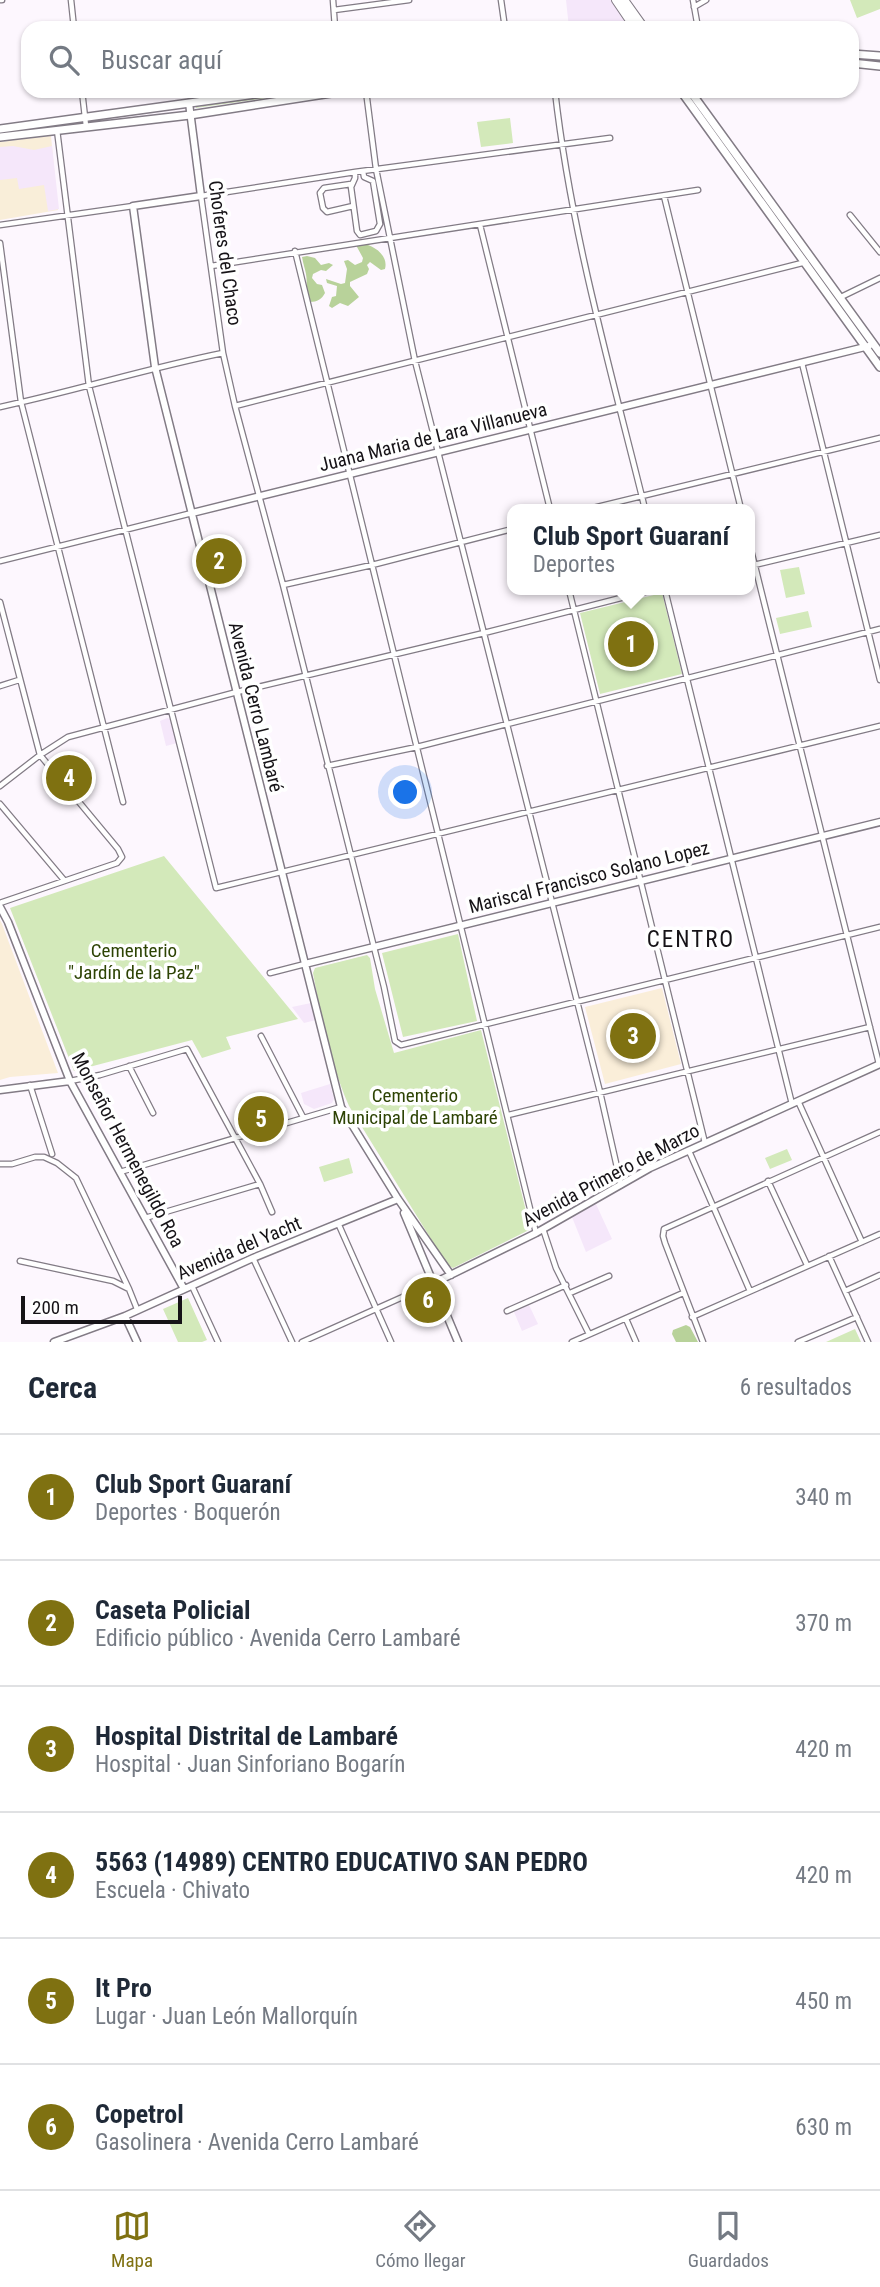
<!DOCTYPE html>
<html lang="es">
<head>
<meta charset="utf-8">
<style>
	body { margin:0; font-family:"Roboto Condensed",sans-serif; background:#f6f6f7; color:#1f2937 }
	.scale { position:absolute; left:21px; bottom:18px; width:161px; box-sizing:border-box; padding-left:7px; border:4px solid #161317; border-top:0; font-size:19px; line-height:24px; white-space:nowrap; color:#161317; -webkit-text-stroke:5px #fff; paint-order:stroke }
	.you { position:absolute; left:406px; top:793px; width:24px; height:24px; margin:-18px; border:5px solid #fff; border-radius:50%; background:#1a73e8; box-shadow:0 0 0 10px #1a73e833 }
	.badge { display:grid; place-items:center; width:46px; height:46px; border-radius:50%; background:#7f7111; color:#fff; font-size:23px; font-weight:700 }
	.pin { position:absolute; translate:-50% -50%; border:4px solid #fff; box-shadow:0 2px 7px #0006 }
	.popup { position:absolute; left:507px; top:504px; width:248px; height:91px; box-sizing:border-box; display:grid; place-content:center; border-radius:14px; background:#fff; filter:drop-shadow(0 2px 5px #0005); font-size:23px; white-space:nowrap; color:#747a83 }
	.popup b { font-size:26px; color:#1f2937 }
	.popup::after { content:''; position:absolute; left:50%; top:100%; margin-left:-14px; border:14px solid transparent; border-top-color:#fff }
	.list { margin:0; padding:0; list-style:none }
	h2 { display:flex; justify-content:space-between; align-items:center; height:91px; margin:0; padding:0 28px; font-size:30px }
	h2 small { font-size:23px; font-weight:400; color:#747a83 }
	.list li { display:grid; grid-template-columns:46px 1fr auto; gap:21px; align-items:center; box-sizing:border-box; height:126px; padding:0 28px; border-top:2px solid #e0e1e3 }
	.list b { display:block; font-size:26px; white-space:nowrap }
	.list p { margin:0; font-size:23px; white-space:nowrap; color:#747a83 }
	.list em { font-size:23px; font-style:normal; color:#747a83 }
	.icon { flex:none; width:38px; height:38px; fill:none; stroke:currentColor; stroke-width:2; stroke-linecap:round; stroke-linejoin:round }
	.map { position:relative; flex:none; width:880px; height:1342px; overflow:hidden }
	.search { position:absolute; background:#fff; box-shadow:0 2px 5px #0004; left:21px; right:21px; top:21px; height:77px; display:flex; align-items:center; gap:18px; box-sizing:border-box; padding:0 24px; border-radius:21px; color:#747a83; font-size:26px }
	.sheet { height:847px; background:#fff }
	nav { display:flex; justify-content:space-around; align-items:center; box-sizing:border-box; height:98px; border-top:2px solid #e0e1e3; background:#fff; font-size:19px; color:#747a83 }
	nav a { display:grid; justify-items:center; gap:4px }
	nav .on { color:#7f7111 }
	.map>svg:first-child { display:block }
	.commercial { fill:#f9eed9 }
	.built { fill:#f5e7fa }
	.medical { fill:#faeed9 }
	.green { fill:#d3e9ba }
	.forest { fill:#b8d29a }
	.lines { fill:none; stroke-linecap:round; stroke-linejoin:round }
	.street-casing { stroke:#827b85; stroke-width:7 }
	.secondary-casing { stroke:#827b85; stroke-width:9 }
	.primary-casing { stroke:#827b85; stroke-width:10 }
	.highway-casing { stroke:#827b85; stroke-width:10 }
	.street { stroke:#fff; stroke-width:4.5 }
	.secondary { stroke:#fff; stroke-width:6 }
	.primary { stroke:#fff; stroke-width:7 }
	.highway { stroke:#fff; stroke-width:8 }
	.labels { text-anchor:middle; dominant-baseline:central; stroke-width:7; stroke-linejoin:round; paint-order:stroke }
	.street-label { font-size:19px; fill:#161317; stroke:#fff }
	.park-label { font-size:19px; fill:#2d4304; stroke:#fff }
	.quarter-label { font-size:23px; letter-spacing:2px; fill:#161317; stroke:#fff }
</style>
</head>
<body>
<div class="map">
<svg width="880" height="1342" viewBox="0 0 880 1342">
	<rect width="100%" height="100%" fill="#fdf7fe"/>
	<path class="commercial" d="M51 136 58 210 0 220V142Z"/>
	<path class="built" d="M566 0H612L632 28H569Z
		M13 146 34 150 52 146 59 209 48 211 44 185 19 189 17 178 0 180V147Z
		M167 718 170 719 177 743 166 746 160 721Z
		M311 1003 316 1020 304 1023 292 1007Z
		M330 1084 334 1099 332 1103 314 1109 304 1104 301 1093Z
		M596 1204 612 1239 586 1252 572 1217Z
		M529 1305 538 1324 522 1331 514 1312Z"/>
	<path class="medical" d="M0 920 2 924 58 1073 10 1077 0 1080Z
		M662 988 681 1064 605 1084 585 1007Z"/>
	<path class="green" d="M850 0H880V9L857 18Z
		M305 91H317L196 108V107Z
		M510 118 513 143 481 147 477 122Z
		M799 567 805 594 786 598 780 570Z
		M662 593 682 674 600 694 580 613Z
		M808 611 812 627 780 634 776 618Z
		M164 856 298 1019 226 1037 231 1049 202 1058 192 1040 74 1071 10 908Z
		M458 934 477 1021 403 1037 382 953Z
		M367 955 370 958 375 989 394 1053 481 1030 530 1227 529 1230 453 1268 447 1265 349 1106C331 1065 321 1017 313 973L315 968Z
		M787 1149 792 1160 770 1169 765 1158Z
		M349 1158 353 1173 324 1182 319 1167Z
		M188 1298 207 1340 202 1342H178L163 1309Z
		M855 1329 861 1342H826Z"/>
	<path class="forest" d="M357 243C371 243 389 254 385 269L381 270 370 262 367 265 369 269 367 274 350 282V286L359 297 348 306 340 303 332 308 329 306 332 297 336 296 337 286 327 283 326 279 341 284 345 283 347 269 344 261 348 260 355 265 362 262 363 258 357 247Z
		M307 256 315 258 321 265 329 263 333 265 326 271 321 270 313 274 312 278 317 284 322 285 325 293C322 299 317 302 310 302 304 293 308 285 306 274 305 269 303 263 302 257Z
		M686 1325 690 1327 698 1342H676L672 1334 673 1330Z"/>
	<g class="lines">
		<defs>
			<path id="street" d="M0 0H2
				M71 0 74 28
				M333 0 335 28
				M501 0 505 28
				M693 0 698 28
				M694 7 706 0
				M334 10 409 0
				M82 91 86 126
				M366 91 376 169 415 361 600 1092 621 1185
				M555 91C571 233 611 371 645 509
				M57 130 89 386 216 888 880 726
				M610 138 355 172 201 196 223 353 235 406 283 585 384 987 395 1041 401 1045 880 927
				M355 172V178L351 187 357 231 360 235 376 231 380 224 373 181 364 177 363 171
				M351 184 324 188 320 193 323 208 327 212 353 206
				M664 196 741 509
				M850 215 880 252
				M0 225 133 206
				M480 225 550 509
				M0 243 21 402 123 802
				M295 251 536 1233
				M211 266 698 190
				M841 297 880 278
				M802 363 880 680
				M235 406 806 262
				M0 407C75 391 148 368 223 353
				M589 509 880 438
				M750 546 879 1064
				M0 561 192 513
				M750 566 880 535
				M283 585 372 565 512 529
				M569 590 705 1143
				M665 590 792 1104
				M0 602 40 755 118 849 122 857 117 863 0 903
				M0 686 19 680
				M327 766 417 747 880 629
				M0 786 40 755 68 737 237 692 484 633 652 590
				M0 804 64 880
				M270 973 305 964
				M261 1036 303 1117
				M129 1066 153 1113
				M70 1081 100 1075 187 1049 260 1184 272 1212
				M30 1085 52 1154
				M798 1101 862 1242
				M508 1115 870 1027
				M689 1151 750 1291
				M0 1164H12L35 1157H44L57 1163 76 1178 129 1289
				M120 1172 341 1107
				M768 1181 807 1265
				M145 1218 260 1184
				M338 1223 391 1342
				M543 1229 556 1268 589 1334
				M829 1256 868 1342
				M253 1258 292 1342
				M20 1261 113 1281 129 1289 137 1309
				M192 1286 218 1342
				M845 1291 880 1275
				M570 1293 609 1276
				M507 1311 566 1285
				M692 1317 880 1234
				M626 1319 636 1342
				M302 1342 434 1283
				M572 1342 683 1293
				M703 1342 665 1243 663 1236 664 1229 880 1132
				M798 1342 857 1317"/>
			<path id="secondary" d="M189 103 201 196 133 206 155 367 341 1107 398 1199 451 1275
				M192 513 869 346
				M0 907 8 922 70 1081 184 1289
				M305 964 880 822
				M0 1090 70 1081
				M404 1213 458 1342
				M434 1283 536 1233 650 1168 880 1064
				M125 1316 137 1342
				M54 1342 125 1316 253 1258 398 1199"/>
			<path id="primary" d="M852 54 880 56
				M852 63 880 66
				M681 91 880 367
				M690 91 880 353
				M0 129 277 91
				M0 137 190 115 344 91"/>
			<path id="highway" d="M616 0 635 28
				M624 0 644 28"/>
		</defs>
		<use href="#street" class="street-casing"/>
		<use href="#secondary" class="secondary-casing"/>
		<use href="#primary" class="primary-casing"/>
		<use href="#highway" class="highway-casing"/>
		<use href="#street" class="street"/>
		<use href="#secondary" class="secondary"/>
		<use href="#primary" class="primary"/>
		<use href="#highway" class="highway"/>
	</g>
	<g class="labels">
		<g class="street-label">
			<text transform="translate(225 253) rotate(82)">Choferes del Chaco</text>
			<text transform="translate(433 437) rotate(-14)">Juana Maria de Lara Villanueva</text>
			<text transform="translate(256 707) rotate(76)">Avenida Cerro Lambaré</text>
			<text transform="translate(589 877) rotate(-14)">Mariscal Francisco Solano Lopez</text>
			<text transform="translate(128 1150) rotate(62)">Monseñor Hermenegildo Roa</text>
			<text transform="translate(611 1175) rotate(-28)">Avenida Primero de Marzo</text>
			<text transform="translate(239 1248) rotate(-23)">Avenida del Yacht</text>
		</g>
		<g class="park-label">
			<text x="134" y="950">Cementerio<tspan x="134" dy="22">"Jardín de la Paz"</tspan></text>
			<text x="415" y="1095">Cementerio<tspan x="415" dy="22">Municipal de Lambaré</tspan></text>
		</g>
		<g class="quarter-label">
			<text x="691" y="939">CENTRO</text>
		</g>
	</g>
</svg>
<div class="scale">200 m</div>
<div class="you"></div>
<div class="pin badge" style="left:631px;top:644px">1</div>
<div class="popup"><b>Club Sport Guaraní</b>Deportes</div>
<div class="pin badge" style="left:219px;top:561px">2</div>
<div class="pin badge" style="left:633px;top:1036px">3</div>
<div class="pin badge" style="left:69px;top:778px">4</div>
<div class="pin badge" style="left:261px;top:1119px">5</div>
<div class="pin badge" style="left:428px;top:1300px">6</div>
<div class="search"><svg class="icon" aria-label="search" viewBox="0 0 24 24"><circle cx="10" cy="10" r="6"/><path d="M15 15l6 6"/></svg>Buscar aquí</div>
</div>
<section class="sheet">
<h2>Cerca<small>6 resultados</small></h2>
<ul class="list">
<li><span class="badge">1</span><div><b>Club Sport Guaraní</b><p>Deportes · Boquerón</p></div><em>340 m</em></li>
<li><span class="badge">2</span><div><b>Caseta Policial</b><p>Edificio público · Avenida Cerro Lambaré</p></div><em>370 m</em></li>
<li><span class="badge">3</span><div><b>Hospital Distrital de Lambaré</b><p>Hospital · Juan Sinforiano Bogarín</p></div><em>420 m</em></li>
<li><span class="badge">4</span><div><b>5563 (14989) CENTRO EDUCATIVO SAN PEDRO</b><p>Escuela · Chivato</p></div><em>420 m</em></li>
<li><span class="badge">5</span><div><b>It Pro</b><p>Lugar · Juan León Mallorquín</p></div><em>450 m</em></li>
<li><span class="badge">6</span><div><b>Copetrol</b><p>Gasolinera · Avenida Cerro Lambaré</p></div><em>630 m</em></li>
</ul>
</section>
<nav>
<a class="on"><svg class="icon" aria-label="map" viewBox="0 0 24 24"><path d="M3 6l6-2 6 2 6-2v14l-6 2-6-2-6 2zM9 4v14M15 6v14"/></svg>Mapa</a>
<a><svg class="icon" aria-label="directions" viewBox="0 0 24 24"><path d="M12 3l9 9-9 9-9-9zM9 14v-3h6M13 9l2 2-2 2"/></svg>Cómo llegar</a>
<a><svg class="icon" aria-label="saved" viewBox="0 0 24 24"><path d="M7 4h10v16l-5-4-5 4z"/></svg>Guardados</a>
</nav>
</body>
</html>
